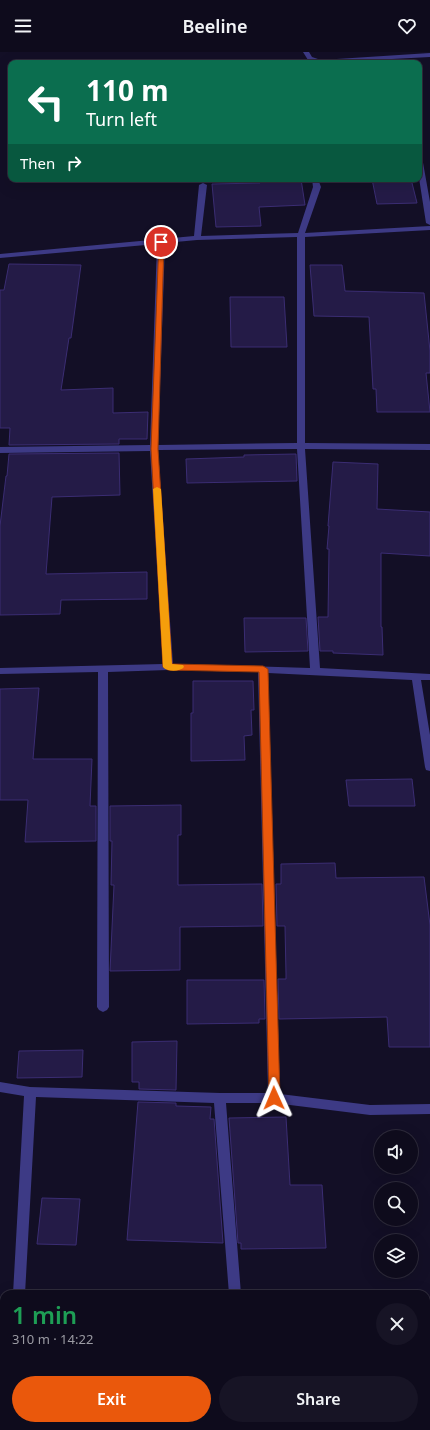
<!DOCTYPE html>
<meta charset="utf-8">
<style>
body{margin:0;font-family:"Noto Sans",sans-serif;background:#171425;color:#f1f3f6;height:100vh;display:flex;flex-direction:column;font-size:15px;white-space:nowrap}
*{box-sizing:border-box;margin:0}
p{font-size:13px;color:#9b9ba3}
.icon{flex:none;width:22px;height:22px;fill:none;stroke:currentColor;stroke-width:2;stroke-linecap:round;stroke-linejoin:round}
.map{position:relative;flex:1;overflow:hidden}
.sheet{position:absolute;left:0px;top:1238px;width:430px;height:140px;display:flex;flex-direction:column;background:#0e0b1c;border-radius:12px 12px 0 0;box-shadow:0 4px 16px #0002,0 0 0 1px #2e2b3b}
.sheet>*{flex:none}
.guide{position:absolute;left:8px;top:8px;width:414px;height:122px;border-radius:8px;box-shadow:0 4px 16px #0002,0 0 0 1px #2e2b3b;background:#0b6e4f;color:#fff;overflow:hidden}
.tools{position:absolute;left:374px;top:1078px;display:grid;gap:8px}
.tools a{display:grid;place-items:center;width:44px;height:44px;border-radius:50%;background:#0e0b1c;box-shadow:0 4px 16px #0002,0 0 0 1px #2e2b3b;font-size:20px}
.pin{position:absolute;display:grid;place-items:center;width:34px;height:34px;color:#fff;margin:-17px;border:2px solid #fff;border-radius:50%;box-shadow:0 1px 4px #0007}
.me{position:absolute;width:44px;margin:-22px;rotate:359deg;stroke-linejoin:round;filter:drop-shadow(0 0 3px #0008)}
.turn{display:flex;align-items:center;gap:14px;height:84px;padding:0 12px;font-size:18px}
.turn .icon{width:52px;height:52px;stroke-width:2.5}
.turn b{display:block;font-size:28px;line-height:34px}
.then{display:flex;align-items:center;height:38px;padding:0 12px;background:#0003;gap:8px;font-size:15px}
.round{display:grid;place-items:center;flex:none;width:42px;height:42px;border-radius:21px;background:#171425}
.head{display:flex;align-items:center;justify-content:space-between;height:68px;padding:0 12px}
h1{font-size:24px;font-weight:600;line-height:30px;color:#1e9e55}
.button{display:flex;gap:8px;margin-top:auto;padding:8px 12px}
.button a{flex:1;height:46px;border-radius:24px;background:#ea580c;color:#fff;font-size:16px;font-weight:600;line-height:46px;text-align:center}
.button a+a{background:#171425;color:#f1f3f6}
header{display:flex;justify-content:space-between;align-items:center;height:52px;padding:0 12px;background:#0e0b1c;font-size:18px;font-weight:600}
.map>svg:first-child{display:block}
</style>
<header><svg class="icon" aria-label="menu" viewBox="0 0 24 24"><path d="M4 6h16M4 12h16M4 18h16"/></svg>Beeline<svg class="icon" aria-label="heart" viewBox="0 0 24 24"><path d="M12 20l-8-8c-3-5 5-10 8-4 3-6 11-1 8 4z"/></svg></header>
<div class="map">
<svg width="430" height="1378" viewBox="0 0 430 1378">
<rect width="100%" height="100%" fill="#130f26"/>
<path fill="#241b47" stroke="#3b2d73" d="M259,127H301L305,153L259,155L261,174L216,175L212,132L260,131Z
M372,127H411L417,151L377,152Z
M9,212L81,213L71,286H69L61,338L113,336V361L148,360L147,387H119V392L9,393L10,376H0V238H4Z
M310,213H342L345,239L424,241L430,299V321H426L430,360H377L376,337H373L369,265L314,264Z
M230,245H284L287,295H231Z
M119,401L120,443L52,445L46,522L147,520V547L61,548L60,562L0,563V474L6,424H7L9,402Z
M296,402L297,429L187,431L186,407L244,405V403Z
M333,410L378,412L377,457L430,460V504L381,501V575H382L383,603L333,601V599H320L318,565H328L329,497H327L329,474H328Z
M244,566H306L308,599L245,600Z
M193,629H253L254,658H251L252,683L244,684L245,708L191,709V661H193Z
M39,636L33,707H92L90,754H96V789L25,790L28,748H0V637Z
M412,727L415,754H349L346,728Z
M181,753V783H178V833L262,832L263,874L180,875V918L110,919L114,833H111L112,789H110V754Z
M335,811L336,826L424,825L430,873V995H389L387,965L279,967L278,927H286V922L285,874H277L276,832H281V812Z
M187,928H264L265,967H259V971L187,972Z
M177,989L176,1038L139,1037V1030H132V990Z
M83,998L82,1025L17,1026L19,999Z
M138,1050L176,1051V1054L211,1055L210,1067H214L223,1191L127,1188Z
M286,1065L290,1133H322L326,1196L241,1197V1191H238L229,1066Z
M42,1146L80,1147L76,1193L37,1192Z"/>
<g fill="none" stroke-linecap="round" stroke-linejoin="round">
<path fill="#3d3a85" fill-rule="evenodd" d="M303,0H309L312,5L321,8L430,1V5L316,11L308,8Z
M419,103L422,105L430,150V173L426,171L419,126Z
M312,127H318L321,135L305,181L430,174V178L305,185V391L430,392V398L305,397L320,616L430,622V628H421L430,683V719L426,718L425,715L412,628L268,621L280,1042L370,1053L430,1052V1062L370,1063L274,1051H226L241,1242H229L214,1051L36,1045L25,1242H13L24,1044L0,1040V1030L30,1035L220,1041H268L258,620L168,618L108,620L109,955L107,958L103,960L99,958L97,955L98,620L0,622V616L163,612L150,399L0,401V395L150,393L157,192L0,206V202L194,184L199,133L203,131L207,133L201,184L298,181L313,135ZM297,185V391L158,393L165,191L197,188ZM297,397L310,616L173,612L158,398Z
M4,1374H18V1378H4Z
M238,1374H252L253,1378H239Z"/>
</g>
<path fill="#ea580c" stroke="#983908" d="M159,188L164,190L158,397L172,612L263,614L268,617L280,1046L278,1050L274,1051L270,1050L269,1046L259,620L168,618L163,615L151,397Z"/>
<path fill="#f59e0b" d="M157,435L161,437L172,612L183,613L184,615C180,620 167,620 163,615L153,437Z"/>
</svg>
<div class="tools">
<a><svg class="icon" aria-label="sound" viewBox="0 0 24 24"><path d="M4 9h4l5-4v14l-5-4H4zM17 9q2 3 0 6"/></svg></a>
<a><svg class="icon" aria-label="search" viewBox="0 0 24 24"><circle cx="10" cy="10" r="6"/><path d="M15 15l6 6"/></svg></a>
<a><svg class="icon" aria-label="layers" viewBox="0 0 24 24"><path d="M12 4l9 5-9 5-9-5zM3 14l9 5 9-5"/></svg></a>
</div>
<div class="pin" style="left:161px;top:190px;background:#d93025"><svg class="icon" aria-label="arrive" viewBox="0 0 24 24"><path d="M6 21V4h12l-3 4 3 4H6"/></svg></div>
<svg class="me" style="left:274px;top:1046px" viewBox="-20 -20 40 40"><path d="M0-17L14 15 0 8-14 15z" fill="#ea580c" stroke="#fff" stroke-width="4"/></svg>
<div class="guide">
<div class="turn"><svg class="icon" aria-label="left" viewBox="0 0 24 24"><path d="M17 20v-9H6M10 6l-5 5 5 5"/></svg><div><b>110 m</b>Turn left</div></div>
<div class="then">Then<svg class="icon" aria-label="right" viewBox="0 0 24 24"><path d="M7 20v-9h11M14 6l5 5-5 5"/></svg></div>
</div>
<section class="sheet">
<div class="head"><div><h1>1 min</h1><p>310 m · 14:22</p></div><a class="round"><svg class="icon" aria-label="close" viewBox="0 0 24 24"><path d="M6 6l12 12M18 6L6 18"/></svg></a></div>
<div class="button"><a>Exit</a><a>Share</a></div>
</section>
</div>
